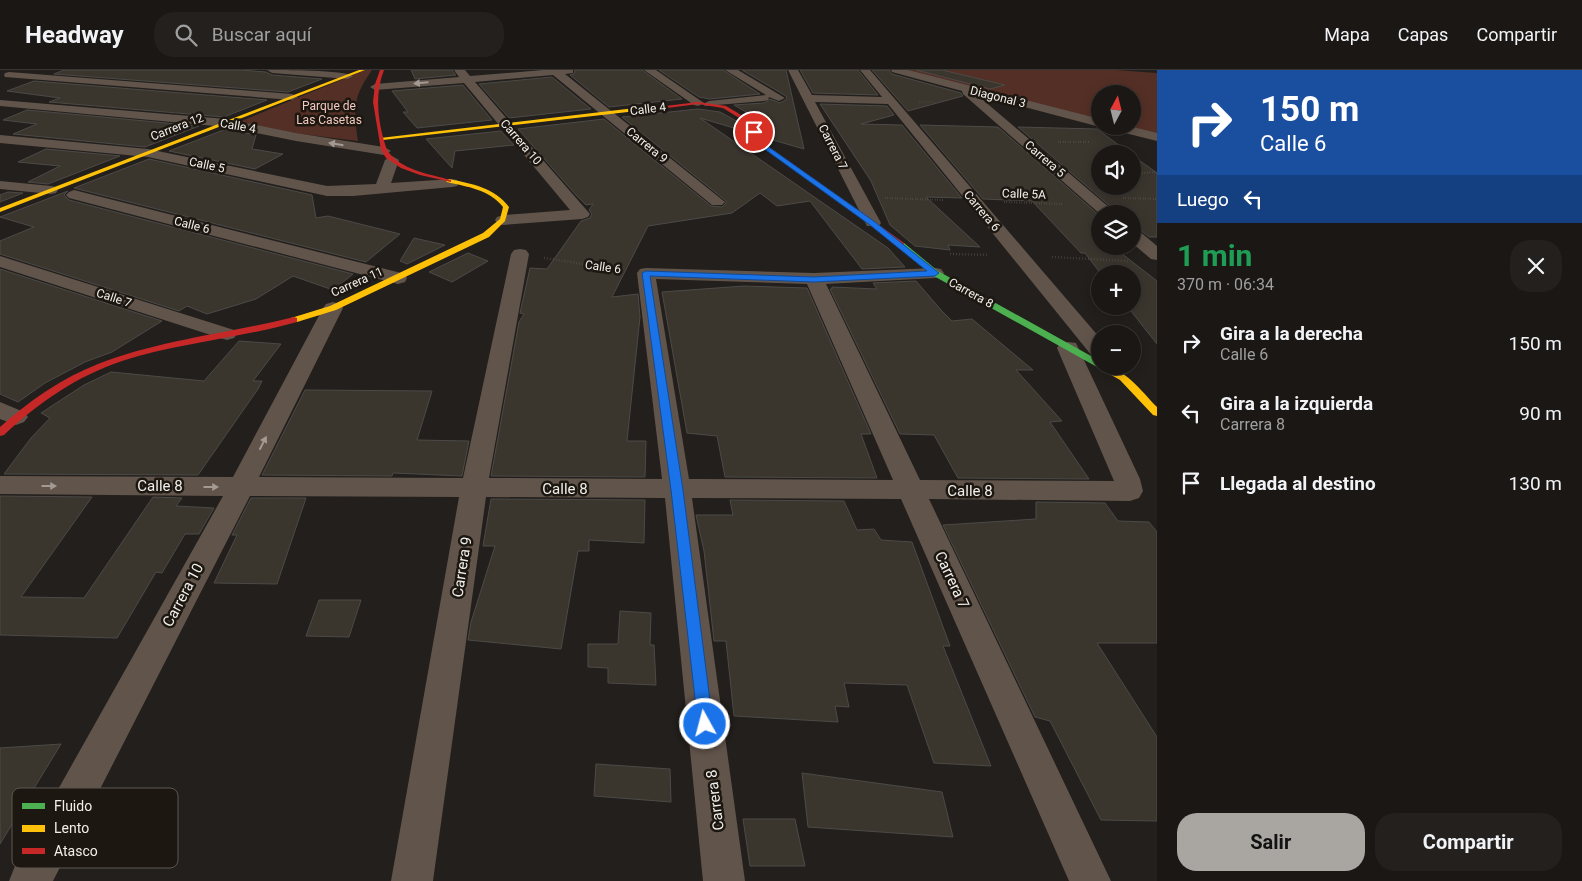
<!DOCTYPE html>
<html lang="es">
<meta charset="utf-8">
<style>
body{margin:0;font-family:Roboto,sans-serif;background:#23201e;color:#f1f3f6;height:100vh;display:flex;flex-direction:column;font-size:19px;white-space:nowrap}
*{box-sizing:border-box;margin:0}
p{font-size:16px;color:#9f9fa0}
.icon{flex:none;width:28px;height:28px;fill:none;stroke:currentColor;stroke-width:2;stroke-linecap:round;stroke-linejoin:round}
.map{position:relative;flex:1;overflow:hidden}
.side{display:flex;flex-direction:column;background:#1a1715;width:425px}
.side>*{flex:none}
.hud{background:#1a4fa0;color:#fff;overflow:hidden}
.needle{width:32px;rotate:7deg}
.controls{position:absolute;left:1091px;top:15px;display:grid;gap:10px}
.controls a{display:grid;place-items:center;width:50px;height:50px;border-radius:50%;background:#1a1715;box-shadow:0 2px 12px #0003,0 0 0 1px #383634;font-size:25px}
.pin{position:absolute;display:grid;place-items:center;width:42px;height:42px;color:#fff;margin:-21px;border:2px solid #fff;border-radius:50%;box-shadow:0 1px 5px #0007}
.me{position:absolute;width:55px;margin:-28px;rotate:353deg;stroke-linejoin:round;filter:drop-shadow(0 0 4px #0008)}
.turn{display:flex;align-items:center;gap:18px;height:105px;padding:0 20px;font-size:22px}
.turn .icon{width:65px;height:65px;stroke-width:2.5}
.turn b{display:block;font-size:35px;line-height:42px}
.then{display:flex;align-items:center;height:48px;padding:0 20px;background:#0003;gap:10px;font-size:19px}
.round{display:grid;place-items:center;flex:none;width:52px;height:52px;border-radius:20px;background:#23201e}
.head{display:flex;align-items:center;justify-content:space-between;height:85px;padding:0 20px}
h1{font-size:30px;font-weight:700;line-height:38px;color:#1e9e55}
.action{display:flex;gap:10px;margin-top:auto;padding:10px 20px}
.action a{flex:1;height:58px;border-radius:20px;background:#a9a6a2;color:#111;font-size:20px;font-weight:700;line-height:58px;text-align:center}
.action a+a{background:#23201e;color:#f1f3f6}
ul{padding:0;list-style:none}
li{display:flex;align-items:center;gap:15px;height:70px;padding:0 20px}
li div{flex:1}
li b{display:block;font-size:19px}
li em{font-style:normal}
header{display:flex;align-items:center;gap:30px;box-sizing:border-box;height:70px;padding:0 25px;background:#1a1715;border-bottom:1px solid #383634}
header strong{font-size:24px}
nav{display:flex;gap:28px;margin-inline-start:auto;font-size:18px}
.search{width:350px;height:45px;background:#23201e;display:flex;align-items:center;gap:12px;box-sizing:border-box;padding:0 18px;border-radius:20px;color:#9f9fa0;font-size:19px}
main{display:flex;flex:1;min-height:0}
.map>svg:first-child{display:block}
</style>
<header>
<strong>Headway</strong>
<div class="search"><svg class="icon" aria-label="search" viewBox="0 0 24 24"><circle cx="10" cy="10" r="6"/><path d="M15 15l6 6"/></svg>Buscar aquí</div>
<nav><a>Mapa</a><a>Capas</a><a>Compartir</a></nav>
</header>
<main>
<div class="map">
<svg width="1157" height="811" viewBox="0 0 1157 811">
<rect width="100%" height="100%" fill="#221f1c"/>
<path fill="#542f26" d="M365,0H372C353,27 353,39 358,71L301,64L239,52Z
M896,0H1116L1157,3V68L1107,56H1132V24H1100V54Z"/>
<path fill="#3a362e" stroke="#4c4a47" d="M64,0H241L266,2L272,5L322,9L288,22L54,4Z
M411,0H452L456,5L415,9Z
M575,0H642L682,29L609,37L570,5L574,4Z
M659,0H723L760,24L710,29L699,27Z
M742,0H786L804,79L766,68L753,46L734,35L764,33L770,29L780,33L787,29L786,26Z
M800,0H858L878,25L813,23Z
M872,0H889L892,4L961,23L963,26L908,41Z
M916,0H942L1005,15L990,19Z
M552,7L591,39L509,48L479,14Z
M34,11L267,30L224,47L49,32L60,28L7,21Z
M463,15L492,50L417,58L403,42H408L392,21Z
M820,34L887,36L894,45L861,54L902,55L962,128L926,127L980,177L948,175L950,180L915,176L890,155L871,111Z
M698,39L720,42L740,53L744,61L700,48L888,178L905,197L862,199L810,131L777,136L760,123L732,143L648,156L612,227L638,224L640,247L627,371H646L645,407L491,406L519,252L524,244L520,243L530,198L547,199L581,151L590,148L592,144L589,140L593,134L586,135L576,125L518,59L604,49L711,136L722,137L726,133V131L622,47Z
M27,40L199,56L145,77L13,64L37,54L3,50Z
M920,55L998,57L1100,146V176H1112L1157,211V274L1127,236H1132V204H1101L1085,183H1081L1032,131L983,129Z
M1018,57L1097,59L1131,84H1100V116H1132V85L1157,103V167H1149L1139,159L1132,157V144H1119Z
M226,59L256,65L252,79L283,84L255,99L169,81Z
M501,61L514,75L455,81L452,98L426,69Z
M46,79L120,86L48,114L28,112L60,96L18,92Z
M149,89L312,125L316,148L328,146L400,164L366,192L74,118Z
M68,121L64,125L69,130L353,204L333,220L293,206L256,229L207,244L187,236L179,241L0,184V171L34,157L0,147Z
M8,122L23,123L0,132V125Z
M414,168L445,175L407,194L400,191Z
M468,183L488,191L452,212L429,202Z
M0,199L162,251L112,282L85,292L45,313L18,332L0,324Z
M916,211L941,240L952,251L972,249L1033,300H1016L1062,351L1050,352L1089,409L958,408L934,365L900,364L830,219H832V217L877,219L873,213Z
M744,216L807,218L871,364H861L877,408L725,407L717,366L687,363L662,222Z
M239,271L281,274L253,311H262L258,319L198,405L4,404L31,368L50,348L41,343L84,315L111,302L204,311Z
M305,320L432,321L417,370L469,371L462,406L393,403L392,406L262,405Z
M0,426L92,427L21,527L84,528L153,427L182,428L176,436L214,438L199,464H185L162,503L156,502L117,568L0,565Z
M251,428H306L277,514L214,513L237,465H232Z
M491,429L645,430L644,473L589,470V481H578L561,579L468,570L471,552L495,476H483Z
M730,430L844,431L857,460L874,459L881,470L912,472L950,576H943L991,696L934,693L907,615L844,613L849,637L835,636L838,652L734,646L726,571H714L704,481L696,445H733Z
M1036,432L1105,433L1118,451L1149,452L1157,462V573H1097L1157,667V751L1101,750L1050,651L1035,647L943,455L1036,449Z
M319,530H361L349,567L306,566Z
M620,541L651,543L650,575H654L656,615L608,613V598L588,597V574H618Z
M61,674L0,774V678Z
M596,694L670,699L671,732L594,726Z
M802,703L942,722L953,767L808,757Z
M743,749H795L805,796H750Z"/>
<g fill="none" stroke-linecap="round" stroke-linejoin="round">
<path stroke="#625952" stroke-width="1" stroke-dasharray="0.5 2" stroke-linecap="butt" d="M919,32H935"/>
<path stroke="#625952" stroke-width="2" stroke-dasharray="0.5 2" stroke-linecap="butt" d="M1058,72H1089
M1132,104L1157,102
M885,128L943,130
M1123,128L1157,129
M1004,132L1063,134"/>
<path stroke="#625952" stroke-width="2.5" stroke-dasharray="0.5 2.5" stroke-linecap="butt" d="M950,184L989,185
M1052,187L1128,191
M544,188L624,200"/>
<path fill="#61544b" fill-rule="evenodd" d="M267,0C282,0 344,0 353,6L348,9L272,3Z
M454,0H465L470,6L543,0H573V3L565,4L725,132L722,135H712L553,5L475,12L590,144L588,147L582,149L503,155L497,153L495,150L497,147L503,145L570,140L464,13L375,20L370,17L375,14L459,7Z
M644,0H656L704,33L698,36L694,35Z
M725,0H738L785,28L779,31L769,27L768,30L764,31L705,36L703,34L709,31L766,25Z
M788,0H798L812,25L882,27L860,0H870L1100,268V287L1092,286L888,34L815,32L881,153L879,156H867Z
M891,0H908L1100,49V56H1102L1100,57L976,24L1117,144H1100L963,24L962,21L892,2Z
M9,2L292,24L298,27L292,30L5,7L4,5L5,3Z
M0,30L226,49L296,63L384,77L391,81L384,85L296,71L226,57L0,36Z
M1107,56H1129L1157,63V71L1109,59Z
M0,65L148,79L327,116L376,114L385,90L392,86L399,90L391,113L452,109L457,110L459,113L457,116L452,117L353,126H327L148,87L0,73Z
M0,111L51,116L56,117L58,120L56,123L51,124L0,119Z
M74,120L405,204L407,208L405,212L398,214L69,128L66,125L69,122Z
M1132,159L1138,160L1157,176V190L1151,189L1132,173Z
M520,179L526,180L529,184L489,408L662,409L637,203L640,199L646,198L814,203L935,198L941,199L944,203L941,207L935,208L826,214L920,410L1114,411L1057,278L1060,273L1068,272L1076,273L1140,409L1143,421L1139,428L1130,431L929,429L1111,811H1069L901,429L692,428L745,811H703L665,428L486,427L433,811H391L459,427L250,426L53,811H9L15,796L223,426L0,424V406L233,407L323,238L326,234L333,232L340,234L343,238L259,407L463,408L511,184L514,180ZM656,209L807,214L893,410L689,409Z
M0,186L234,260L237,264L234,268L227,270L220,268L0,197Z
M0,332L24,342L28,347L24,352L16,355L0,349Z"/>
<path fill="#4caf50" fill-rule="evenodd" d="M898,173H904L938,201L1100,291V296H1104L1097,297L932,205L898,177Z"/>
<path fill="#ffc107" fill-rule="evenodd" d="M359,0H365L0,142V138Z
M652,36L654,39L383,70L380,68Z
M449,109C472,114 494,117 509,137L505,151L489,167L336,240L297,252H291V248L330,236L483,163L500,149L503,137C489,119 467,117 447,112L446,111Z
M1099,294L1100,296C1124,296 1141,321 1157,337V346L1153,345L1120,310L1099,298Z"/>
<path fill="#c62828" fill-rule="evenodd" d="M380,0H384C374,25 378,54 387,80C400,100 429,104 451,110V112L420,105L401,98L386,88L381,80L373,32L375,14Z
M698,32L726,36L748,49L763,73L875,152L904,173V177H898L871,154L759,75L744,51L723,38L698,34L652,40L649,38Z
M294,247L297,248V252C240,268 179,273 122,291C77,306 38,333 4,365L0,366V357C29,331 62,308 98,294C159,270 230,263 294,247Z"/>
</g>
<defs><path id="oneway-solid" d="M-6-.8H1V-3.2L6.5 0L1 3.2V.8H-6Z" transform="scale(1.25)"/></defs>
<g fill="#a29a93">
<use href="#oneway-solid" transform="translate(421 13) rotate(175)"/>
<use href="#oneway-solid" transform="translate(336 74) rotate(-171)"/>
<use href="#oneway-solid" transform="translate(263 373) rotate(-63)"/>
<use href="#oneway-solid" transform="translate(49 416)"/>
<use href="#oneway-solid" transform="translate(211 417)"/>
</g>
<path fill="#1a73e8" stroke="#114b97" d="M752,61H756L763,73L875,152L939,203L935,206L814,212L650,206L683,420L713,654L711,660L705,662L700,660L698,654L671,420L642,203L646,201L814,207L927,201L870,155L759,75Z"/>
<g text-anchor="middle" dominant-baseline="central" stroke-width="5" stroke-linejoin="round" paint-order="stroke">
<g font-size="12" fill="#f2efea" stroke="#1c1710">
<text transform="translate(998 27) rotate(14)">Diagonal 3</text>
<text transform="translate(648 39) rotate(-7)">Calle 4</text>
<text transform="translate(238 56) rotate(10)">Calle 4</text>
<text transform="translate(177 57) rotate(-21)">Carrera 12</text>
<text transform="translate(521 72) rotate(49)">Carrera 10</text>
<text transform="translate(647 75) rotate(39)">Carrera 9</text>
<text transform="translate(833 77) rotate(63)">Carrera 7</text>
<text transform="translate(1045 89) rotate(41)">Carrera 5</text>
<text transform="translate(207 95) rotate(12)">Calle 5</text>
<text transform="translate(1024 124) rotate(2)">Calle 5A</text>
<text transform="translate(982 141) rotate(50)">Carrera 6</text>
<text transform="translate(192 155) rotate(14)">Calle 6</text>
<text transform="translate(603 197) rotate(8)">Calle 6</text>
<text transform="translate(357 212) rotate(-24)">Carrera 11</text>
<text transform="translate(971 223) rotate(29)">Carrera 8</text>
<text transform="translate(114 228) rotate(18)">Calle 7</text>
</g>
<g font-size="12" fill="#f4c9bf" stroke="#1c1710">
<text x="329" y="36">Parque de<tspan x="329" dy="14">Las Casetas</tspan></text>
</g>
<g font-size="15" fill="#f2efea" stroke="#1c1710">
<text x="160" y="416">Calle 8</text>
<text x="565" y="419">Calle 8</text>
<text x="970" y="421">Calle 8</text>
<text transform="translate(462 497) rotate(-81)">Carrera 9</text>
<text transform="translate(952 510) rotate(65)">Carrera 7</text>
<text transform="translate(183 525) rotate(-62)">Carrera 10</text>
<text transform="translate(715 730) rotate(-97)">Carrera 8</text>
</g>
</g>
<rect x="12" y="718" width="166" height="80" rx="8" fill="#1c1710" stroke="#5c5851" stroke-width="1"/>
<rect x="22" y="733" width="23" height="6" fill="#4caf50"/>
<rect x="22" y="755" width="23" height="7" fill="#ffc107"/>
<rect x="22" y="778" width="23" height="6" fill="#c62828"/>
<g font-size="14" fill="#f2efea">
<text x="54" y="741">Fluido</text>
<text x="54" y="763">Lento</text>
<text x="54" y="786">Atasco</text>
</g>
</svg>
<div class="controls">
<a><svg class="needle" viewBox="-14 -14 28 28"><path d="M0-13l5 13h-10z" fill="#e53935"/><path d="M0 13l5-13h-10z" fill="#9f9fa0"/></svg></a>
<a><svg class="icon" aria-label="sound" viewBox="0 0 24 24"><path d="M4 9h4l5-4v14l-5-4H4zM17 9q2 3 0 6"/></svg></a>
<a><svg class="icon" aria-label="layers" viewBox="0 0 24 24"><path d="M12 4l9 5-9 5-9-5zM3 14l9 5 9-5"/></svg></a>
<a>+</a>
<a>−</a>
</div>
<div class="pin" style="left:754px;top:62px;background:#d93025"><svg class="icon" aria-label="arrive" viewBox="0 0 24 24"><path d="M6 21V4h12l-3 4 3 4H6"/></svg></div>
<svg class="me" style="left:705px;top:654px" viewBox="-20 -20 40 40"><circle r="17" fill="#1a73e8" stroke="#fff" stroke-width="3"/><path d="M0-11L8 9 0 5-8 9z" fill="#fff"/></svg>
</div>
<section class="side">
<div class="hud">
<div class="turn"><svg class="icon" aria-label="right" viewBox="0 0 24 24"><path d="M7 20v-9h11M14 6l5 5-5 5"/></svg><div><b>150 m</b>Calle 6</div></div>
<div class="then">Luego<svg class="icon" aria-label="left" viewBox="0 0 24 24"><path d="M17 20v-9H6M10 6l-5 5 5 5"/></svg></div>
</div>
<div class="head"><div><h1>1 min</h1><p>370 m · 06:34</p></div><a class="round"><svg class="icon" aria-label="close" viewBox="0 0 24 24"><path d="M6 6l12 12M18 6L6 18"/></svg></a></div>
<ul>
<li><svg class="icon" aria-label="right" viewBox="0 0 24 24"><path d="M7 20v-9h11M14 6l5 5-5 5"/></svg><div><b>Gira a la derecha</b><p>Calle 6</p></div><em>150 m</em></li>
<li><svg class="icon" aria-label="left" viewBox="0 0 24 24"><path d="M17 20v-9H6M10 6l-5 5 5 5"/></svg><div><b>Gira a la izquierda</b><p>Carrera 8</p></div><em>90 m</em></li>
<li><svg class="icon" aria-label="arrive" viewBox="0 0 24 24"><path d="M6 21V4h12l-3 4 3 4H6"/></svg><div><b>Llegada al destino</b></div><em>130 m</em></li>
</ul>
<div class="action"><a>Salir</a><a>Compartir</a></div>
</section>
</main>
